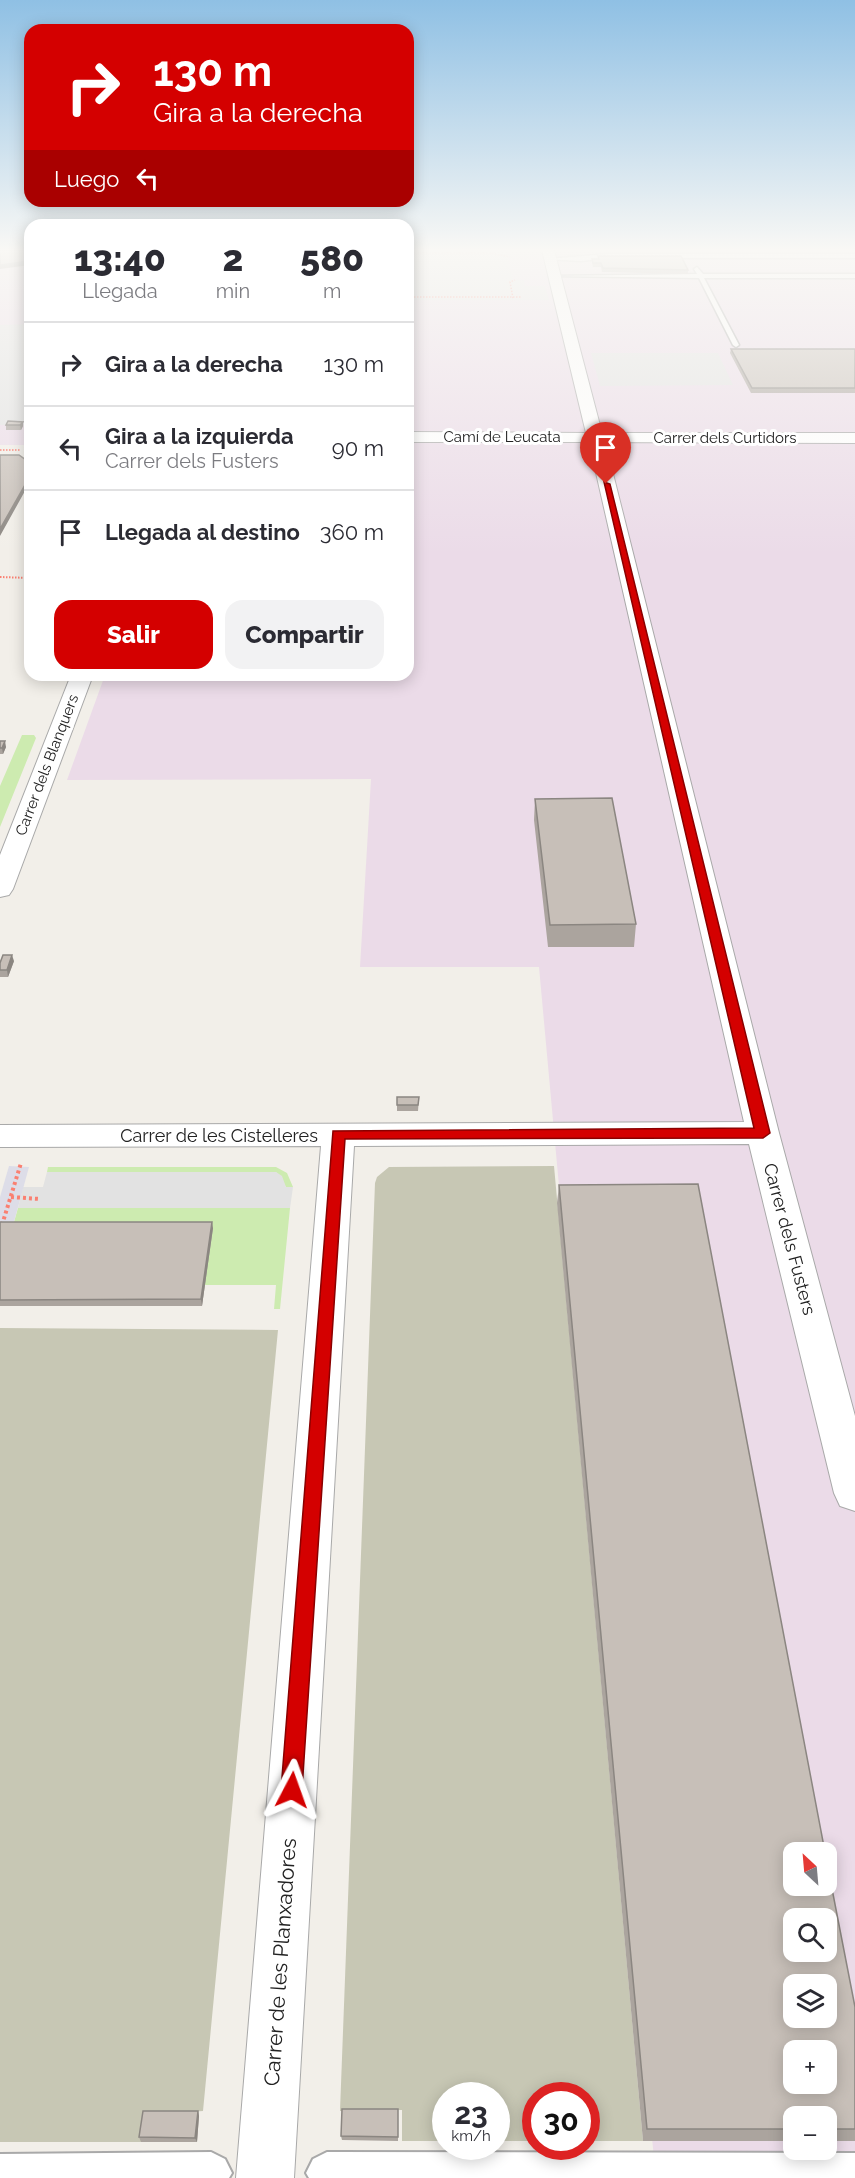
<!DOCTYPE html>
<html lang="es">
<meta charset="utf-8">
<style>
body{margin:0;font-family:Raleway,sans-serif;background:#f2f2f3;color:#2b2b33;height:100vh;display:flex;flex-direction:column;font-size:22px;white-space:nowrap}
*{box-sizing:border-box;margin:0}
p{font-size:20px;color:#7c7c81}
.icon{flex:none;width:33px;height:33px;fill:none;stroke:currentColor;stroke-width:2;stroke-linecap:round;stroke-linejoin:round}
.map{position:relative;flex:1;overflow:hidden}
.panel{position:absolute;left:24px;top:219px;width:390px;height:462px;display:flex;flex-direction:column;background:#fff;border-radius:18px;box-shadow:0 3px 15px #0003}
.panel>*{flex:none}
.guide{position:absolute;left:24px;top:24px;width:390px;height:183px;border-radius:18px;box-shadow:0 3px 15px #0003;background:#d40000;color:#fff;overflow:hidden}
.needle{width:39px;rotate:334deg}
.tools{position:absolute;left:783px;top:1842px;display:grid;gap:12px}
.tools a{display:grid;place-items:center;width:54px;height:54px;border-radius:12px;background:#fff;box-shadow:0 3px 15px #0003;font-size:30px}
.speed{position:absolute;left:432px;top:2082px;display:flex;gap:12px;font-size:30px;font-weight:700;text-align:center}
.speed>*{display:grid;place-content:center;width:78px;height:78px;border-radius:50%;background:#fff;box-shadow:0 3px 15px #0003;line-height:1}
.speed small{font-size:15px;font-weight:400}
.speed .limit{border:9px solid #d22;background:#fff;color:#111}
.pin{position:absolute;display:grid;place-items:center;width:51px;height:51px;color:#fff;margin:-62px -26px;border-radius:50% 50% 50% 0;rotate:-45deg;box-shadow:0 0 6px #0007}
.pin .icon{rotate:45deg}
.me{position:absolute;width:66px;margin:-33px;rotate:4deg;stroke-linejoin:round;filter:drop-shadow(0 0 4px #0008)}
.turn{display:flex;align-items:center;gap:21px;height:126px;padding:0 30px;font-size:27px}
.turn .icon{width:78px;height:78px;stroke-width:2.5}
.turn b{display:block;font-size:42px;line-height:51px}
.then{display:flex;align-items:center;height:57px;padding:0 30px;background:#0003;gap:12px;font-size:22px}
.eta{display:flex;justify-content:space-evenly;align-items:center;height:102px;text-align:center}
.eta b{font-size:36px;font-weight:800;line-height:42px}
.primary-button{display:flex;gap:12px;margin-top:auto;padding:12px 30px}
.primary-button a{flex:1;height:69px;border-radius:18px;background:#d40000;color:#fff;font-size:24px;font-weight:800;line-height:69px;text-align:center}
.primary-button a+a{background:#f2f2f3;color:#2b2b33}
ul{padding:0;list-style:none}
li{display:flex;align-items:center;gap:18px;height:84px;padding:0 30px;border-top:2px solid #e1e1e2}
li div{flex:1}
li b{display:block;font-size:22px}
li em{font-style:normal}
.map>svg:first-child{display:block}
</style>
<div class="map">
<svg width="855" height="2178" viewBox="0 0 855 2178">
<rect width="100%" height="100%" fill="#f2efe9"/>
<path fill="#ebdbe8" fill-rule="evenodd" d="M0,250H30V445H0Z
M408,250H855V2178H656L578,1394L539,967H360L371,779L67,780L105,675H408ZM794,1852H826V1886H794ZM794,1918H826V1952H794ZM794,1984H826V2018H794ZM794,2050H826V2084H794ZM794,2116H826V2150H794Z"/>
<path fill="#c7c7b4" d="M554,1166L643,2141H587L586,2096H536L535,2141H497L496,2096H446L445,2141H402V2110L340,2111L375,1183L377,1177L389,1167Z
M0,1328L278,1330L203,2111L145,2115L141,2142H0Z"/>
<path fill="#cdebb0" d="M22,735H34L36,738L0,827V786Z
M48,1167H276L287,1173L293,1187H286L276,1172H47Z
M18,1208H290L280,1309H274L276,1285H204L12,1229Z"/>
<path fill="#e2e2e2" d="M408,250L507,252L512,280H524L525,286H545L549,300H408Z
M30,324V425H0V325Z
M591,353H718L733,385L600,386Z
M47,1172H276L282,1176L286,1187H293L290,1208H18L23,1187H43Z"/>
<path fill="#dddde8" d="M9,1166L29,1167L12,1229H0V1197Z"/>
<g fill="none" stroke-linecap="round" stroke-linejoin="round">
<g stroke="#a9a9a9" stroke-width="3">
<path id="service" d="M608,254H855V258H608L581,261L547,259Z
M697,267L703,274H855V278H704L739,345L736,347L733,345L699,278L553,276L697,274L694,269Z"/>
</g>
<g stroke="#a9a9a9" stroke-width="4">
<path id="pedestrian" d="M211,2152L225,2159L232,2173L229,2178H0V2154Z
M327,2152L855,2153V2178H309L306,2173L313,2159Z"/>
</g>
<g stroke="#a9a9a9" stroke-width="2">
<path id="minor" d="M542,250H554L602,433H855V443L605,442L779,1133L855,1416V1511L840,1506L834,1493L749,1144L354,1146L294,2178H236L321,1146L0,1147V1125L744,1122L589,442H408V432L586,433Z
M71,675H93L13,889L9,895L0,897V855Z"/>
</g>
<path stroke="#fa8072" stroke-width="1.5" stroke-dasharray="1.5 1.5" stroke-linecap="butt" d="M408,253H491L510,257
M408,297H522
M513,298L510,282L515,280"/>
<path stroke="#fa8072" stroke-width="2" stroke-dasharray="1.5 1.5" stroke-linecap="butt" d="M0,450H20
M22,461H30
M0,577L30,578"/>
<path stroke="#fa8072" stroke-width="4" stroke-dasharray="3 3" stroke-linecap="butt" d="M11,1197L40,1199
M2,1225L21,1163"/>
<use href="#service" fill="#fff" fill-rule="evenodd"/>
<use href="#pedestrian" fill="#fff" fill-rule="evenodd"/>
<use href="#minor" fill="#fff" fill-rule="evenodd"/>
</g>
<path fill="#aba49e" d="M598,256L688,270V274L602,272L601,267H593L592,263V259H598Z
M731,349H855V393H751L730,353Z
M23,422V426L21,430H6V425Z
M0,741L6,747L3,754H0Z
M535,799L636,924L634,947H548L534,820Z
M14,961L8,977H0V963Z
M397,1097H419L418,1111H397Z
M559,1185L855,2007V2141H826V2116H794V2141H643L557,1203Z
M0,1222L213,1228L202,1306H0Z
M398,2109V2141L342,2140L341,2136Z
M198,2111L199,2116L197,2142H141L139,2137Z"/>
<path fill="#8b8681" d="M30,261V265L0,269V265Z
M23,422V426L21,430L20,425Z
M30,476V482L0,536V529Z
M5,741L6,747L3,754L2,748Z
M12,955L14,961L8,977L7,970Z
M212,1222L213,1228L202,1306L201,1299Z
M198,2111L199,2116L197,2142L195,2138Z"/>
<path fill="#c7bfb8" stroke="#8b8681" stroke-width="1.5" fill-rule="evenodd" d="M0,250H30V261L0,265Z
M598,256H681L688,270L603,268L601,263H593L592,259H599Z
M731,349H855V388H752Z
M8,421L23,422L20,425H6Z
M0,455H19L30,463V476L0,529Z
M0,741H5L2,748H0Z
M612,798L636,924L550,925L535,799Z
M3,955H12L7,970H0V963Z
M397,1097H419L418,1105H397Z
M698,1184L825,1852H794V1886H826V1858L855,2007V2129H826V2116H794V2129H647L559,1185ZM794,1918H826V1952H794ZM794,1984H826V2018H794ZM794,2050H826V2084H794Z
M0,1222H212L201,1299L0,1300Z
M342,2109H398V2137L341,2136Z
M143,2111H198L195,2138L139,2137Z"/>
<linearGradient id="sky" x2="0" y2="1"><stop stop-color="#8fc0e4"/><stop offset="0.45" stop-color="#f9f8f5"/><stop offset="1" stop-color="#f9f8f5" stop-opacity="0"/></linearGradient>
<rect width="855" height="555" fill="url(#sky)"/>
<path fill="#d40000" stroke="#8a0000" stroke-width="1.5" d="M604,482L610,484L770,1133L763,1138L345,1139L302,1790L299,1798L292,1801L285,1798L281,1790L333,1131L754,1128Z"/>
<g text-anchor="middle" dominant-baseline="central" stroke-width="6" stroke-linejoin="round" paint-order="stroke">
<g font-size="15" fill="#222" stroke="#fff">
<text x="502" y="437">Camí de Leucata</text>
<text x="725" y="438">Carrer dels Curtidors</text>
<text transform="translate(47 765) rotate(-69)">Carrer dels Blanquers</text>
</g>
<g font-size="18" fill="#222" stroke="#fff">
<text x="219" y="1135">Carrer de les Cistelleres</text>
<text transform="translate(790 1239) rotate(75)">Carrer dels Fusters</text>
</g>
<g font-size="21" fill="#222" stroke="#fff">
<text transform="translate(280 1962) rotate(-86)">Carrer de les Planxadores</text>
</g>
</g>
</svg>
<div class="tools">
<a><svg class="needle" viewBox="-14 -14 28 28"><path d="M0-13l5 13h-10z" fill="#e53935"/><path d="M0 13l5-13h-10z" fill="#7c7c81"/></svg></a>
<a><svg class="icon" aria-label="search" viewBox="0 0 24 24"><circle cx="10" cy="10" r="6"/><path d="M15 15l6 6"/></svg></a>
<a><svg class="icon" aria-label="layers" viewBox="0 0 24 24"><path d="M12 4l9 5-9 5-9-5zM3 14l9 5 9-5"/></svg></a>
<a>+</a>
<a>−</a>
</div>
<div class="speed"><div>23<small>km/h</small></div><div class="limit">30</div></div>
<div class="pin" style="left:606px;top:484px;background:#d93025"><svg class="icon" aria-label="arrive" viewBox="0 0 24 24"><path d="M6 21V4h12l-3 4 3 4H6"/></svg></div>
<svg class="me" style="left:292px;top:1790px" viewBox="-20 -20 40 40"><path d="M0-17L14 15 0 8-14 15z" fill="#d40000" stroke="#fff" stroke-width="4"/></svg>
<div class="guide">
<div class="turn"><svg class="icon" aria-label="right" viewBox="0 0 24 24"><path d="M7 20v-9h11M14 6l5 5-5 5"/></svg><div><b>130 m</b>Gira a la derecha</div></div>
<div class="then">Luego<svg class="icon" aria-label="left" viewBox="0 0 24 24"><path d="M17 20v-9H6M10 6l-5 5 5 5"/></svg></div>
</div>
<section class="panel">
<div class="eta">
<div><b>13:40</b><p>Llegada</p></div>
<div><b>2</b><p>min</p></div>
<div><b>580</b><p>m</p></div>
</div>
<ul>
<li><svg class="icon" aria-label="right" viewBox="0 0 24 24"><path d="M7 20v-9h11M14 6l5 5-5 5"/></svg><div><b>Gira a la derecha</b></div><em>130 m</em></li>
<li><svg class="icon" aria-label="left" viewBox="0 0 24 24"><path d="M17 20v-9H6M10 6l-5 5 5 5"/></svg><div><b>Gira a la izquierda</b><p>Carrer dels Fusters</p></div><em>90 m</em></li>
<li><svg class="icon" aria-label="arrive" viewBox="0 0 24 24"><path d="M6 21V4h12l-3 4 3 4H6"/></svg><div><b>Llegada al destino</b></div><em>360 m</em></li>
</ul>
<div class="primary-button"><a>Salir</a><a>Compartir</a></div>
</section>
</div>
